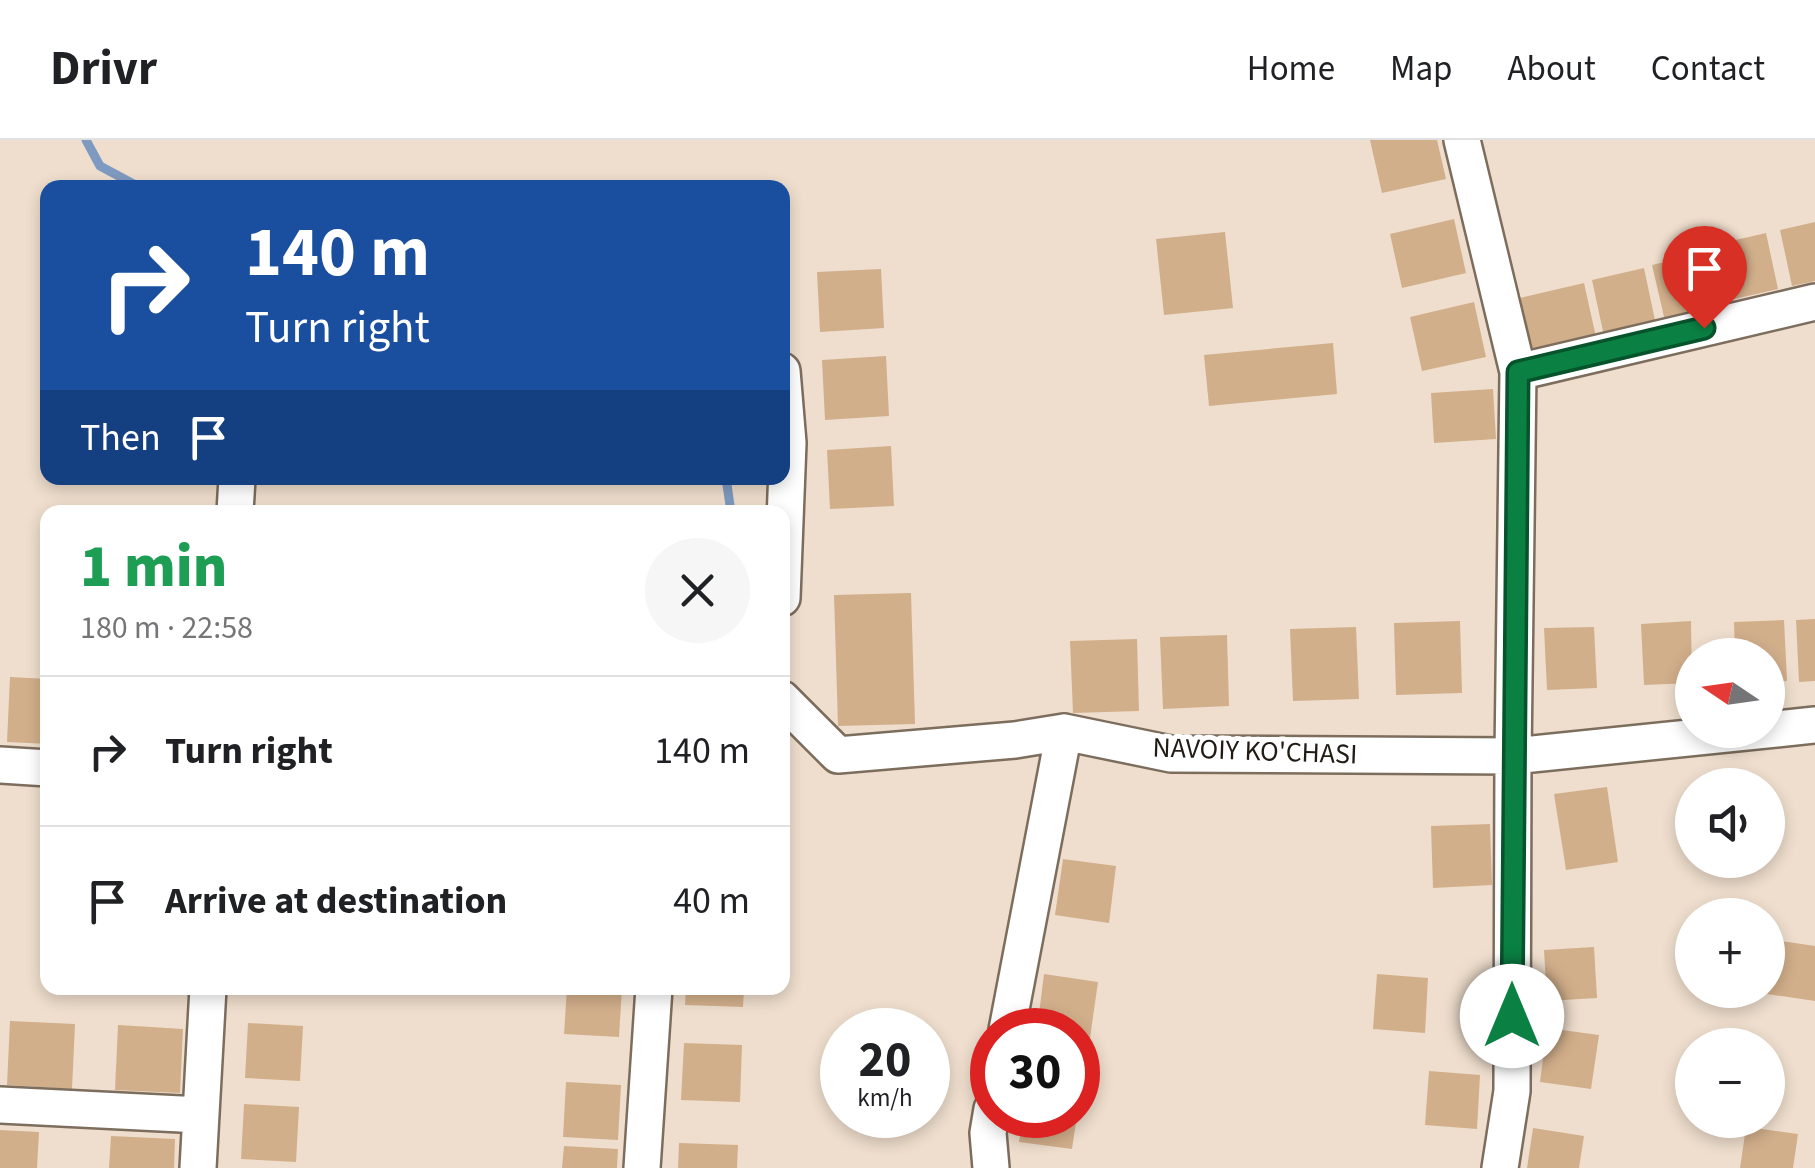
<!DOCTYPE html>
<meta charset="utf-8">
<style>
body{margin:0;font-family:"Source Sans 3",sans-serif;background:#f6f6f6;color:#202124;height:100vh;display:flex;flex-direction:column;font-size:38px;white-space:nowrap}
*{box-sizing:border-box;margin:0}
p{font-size:32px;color:#757577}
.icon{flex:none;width:55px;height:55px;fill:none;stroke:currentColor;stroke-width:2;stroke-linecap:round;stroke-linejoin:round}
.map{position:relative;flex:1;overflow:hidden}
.details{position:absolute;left:40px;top:365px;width:750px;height:490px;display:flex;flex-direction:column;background:#fff;border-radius:20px;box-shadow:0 5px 15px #0003}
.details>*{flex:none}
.guide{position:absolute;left:40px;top:40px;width:750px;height:305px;border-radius:20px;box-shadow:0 5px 15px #0003;background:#1a4fa0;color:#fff;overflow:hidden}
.needle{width:65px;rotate:283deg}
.controls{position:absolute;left:1675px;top:498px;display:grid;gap:20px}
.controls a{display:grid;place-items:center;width:110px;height:110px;border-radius:50%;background:#fff;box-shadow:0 5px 15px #0003;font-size:50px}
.speed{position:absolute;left:820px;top:868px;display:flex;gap:20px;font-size:50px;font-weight:700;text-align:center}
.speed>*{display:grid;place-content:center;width:130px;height:130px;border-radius:50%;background:#fff;box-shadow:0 5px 15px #0003;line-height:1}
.speed small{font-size:25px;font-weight:400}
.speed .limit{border:15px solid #d22;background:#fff;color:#111}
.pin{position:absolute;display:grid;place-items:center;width:85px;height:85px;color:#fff;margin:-102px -42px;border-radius:50% 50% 50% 0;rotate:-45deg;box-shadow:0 0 10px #0007}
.pin .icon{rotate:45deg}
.me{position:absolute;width:110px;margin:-55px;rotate:0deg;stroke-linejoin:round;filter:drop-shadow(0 0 8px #0008)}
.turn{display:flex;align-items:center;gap:35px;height:210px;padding:0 40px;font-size:45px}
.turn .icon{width:130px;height:130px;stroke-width:2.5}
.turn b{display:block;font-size:70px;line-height:85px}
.then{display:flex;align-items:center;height:95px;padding:0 40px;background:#0003;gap:20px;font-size:38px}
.round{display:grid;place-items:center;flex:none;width:105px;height:105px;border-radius:52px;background:#f6f6f6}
.headline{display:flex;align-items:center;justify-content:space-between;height:170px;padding:0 40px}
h1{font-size:60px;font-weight:800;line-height:75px;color:#1e9e55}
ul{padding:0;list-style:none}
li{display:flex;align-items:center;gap:30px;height:150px;padding:0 40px;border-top:2px solid #e0e0e0}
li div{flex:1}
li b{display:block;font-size:38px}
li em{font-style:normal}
header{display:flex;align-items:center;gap:60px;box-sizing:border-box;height:140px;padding:0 50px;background:#fff;border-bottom:2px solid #e0e0e0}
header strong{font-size:48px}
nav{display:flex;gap:55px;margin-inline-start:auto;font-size:35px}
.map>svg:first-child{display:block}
</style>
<header>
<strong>Drivr</strong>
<nav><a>Home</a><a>Map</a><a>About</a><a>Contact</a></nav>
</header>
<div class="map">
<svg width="1815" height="1028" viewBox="0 0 1815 1028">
<rect width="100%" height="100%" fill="#efdecd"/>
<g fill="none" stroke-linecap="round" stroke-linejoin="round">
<path stroke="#7f9ac0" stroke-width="9" d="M86,0L100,26L141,48
M726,338L731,372"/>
</g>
<path fill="#d2af8b" d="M1370,0H1437L1446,39L1382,53Z
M1454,79L1466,133L1402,148L1390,94Z
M1815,82V141L1792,146L1780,90Z
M1225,92L1233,168L1164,175L1156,99Z
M1766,93L1778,149L1726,161L1714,105Z
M1704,113L1717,169L1665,181L1652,125Z
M1644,128L1656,185L1604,196L1592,140Z
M881,129L884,188L820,192L817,132Z
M1584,143L1596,197L1532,212L1520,158Z
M1474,162L1486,217L1422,231L1410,177Z
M1333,203L1337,254L1209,266L1204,215Z
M886,216L889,276L825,280L822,220Z
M1493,249L1496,299L1434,303L1431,253Z
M891,306L894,366L830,369L827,310Z
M911,453L915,584L838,586L834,455Z
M1815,479V541L1799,542L1796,480Z
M1784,480L1787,541L1768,542V515H1735L1734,482Z
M1460,481L1462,553L1396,555L1394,483Z
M1691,481L1692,543L1644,545L1641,484Z
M1356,487L1359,559L1293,561L1290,489Z
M1594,487L1597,548L1547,550L1544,488Z
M1227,495L1229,566L1163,569L1160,497Z
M1137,499L1139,571L1073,573L1070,501Z
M10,537L48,539V604L7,602Z
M1607,647L1618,722L1566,730L1554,654Z
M1490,684L1492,745L1433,748L1431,686Z
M1063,719L1116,726L1109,783L1055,775Z
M1775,800L1815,806V861L1767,854Z
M1594,807L1597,858L1547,861L1544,810Z
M1044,834L1098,842L1090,898L1078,897V890H1037Z
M1377,834L1428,838L1425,893L1373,889Z
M567,848H622L619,897L564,894Z
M686,848H744L743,867L685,865Z
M10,881L75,884L72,949L7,945Z
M248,883L303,886L300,941L245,938Z
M118,885L183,889L180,953L115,950Z
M1547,888L1599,895L1591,949L1540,942Z
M684,903L742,905L740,962L681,960Z
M1429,931L1480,935L1477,989L1425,985Z
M566,942L621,945L618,1000L563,997Z
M244,964L299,967L296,1022L241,1019Z
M1023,975H1077L1072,1009L1019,1002Z
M1746,987L1798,994L1793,1028H1740Z
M1533,988L1584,996L1579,1028H1527Z
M0,990L39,992L37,1028H0Z
M111,996L175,999L174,1028H109Z
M679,1003L738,1005L737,1028H678Z
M564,1006L618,1009L617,1028H562Z"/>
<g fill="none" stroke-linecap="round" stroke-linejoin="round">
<g stroke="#7c6d5d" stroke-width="40">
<path id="street" d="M1462,0L1518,232L1513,616L1512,951L1500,1028
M782,231L788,303L782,458
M1518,232L1815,162
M235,372L237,338
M782,559L838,615L1015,600L1064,592L1171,614L1513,616L1815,585
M0,625L48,628
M1007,890L1064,592
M0,965L201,975
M198,1028L208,848
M642,1028L654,848
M991,1028L988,993L992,969"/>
</g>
<use href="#street" stroke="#fff" stroke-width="35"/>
</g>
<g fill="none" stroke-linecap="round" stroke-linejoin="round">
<g stroke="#07532c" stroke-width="25">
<path id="route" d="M1512,876L1518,232L1704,188"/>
</g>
<use href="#route" stroke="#0b8043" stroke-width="18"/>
</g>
<g text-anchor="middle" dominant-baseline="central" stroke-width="10" stroke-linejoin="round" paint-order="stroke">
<g font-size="28" fill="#211b14" stroke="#fff">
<text transform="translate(1255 611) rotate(2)">NAVOIY KO'CHASI</text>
</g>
</g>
</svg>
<div class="controls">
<a><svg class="needle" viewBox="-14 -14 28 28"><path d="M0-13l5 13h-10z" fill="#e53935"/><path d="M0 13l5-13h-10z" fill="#757577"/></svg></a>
<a><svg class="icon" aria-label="sound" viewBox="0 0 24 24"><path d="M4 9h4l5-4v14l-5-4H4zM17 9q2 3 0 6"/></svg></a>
<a>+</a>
<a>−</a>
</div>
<div class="speed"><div>20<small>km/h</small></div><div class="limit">30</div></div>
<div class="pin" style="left:1704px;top:188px;background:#d93025"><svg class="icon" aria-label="arrive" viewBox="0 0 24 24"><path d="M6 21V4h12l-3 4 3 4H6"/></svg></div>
<svg class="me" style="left:1512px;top:876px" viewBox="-20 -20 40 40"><circle r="19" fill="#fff"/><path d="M0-13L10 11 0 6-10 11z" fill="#0b8043"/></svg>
<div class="guide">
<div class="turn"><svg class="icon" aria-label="right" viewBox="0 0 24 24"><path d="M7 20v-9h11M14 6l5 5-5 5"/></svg><div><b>140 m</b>Turn right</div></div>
<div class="then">Then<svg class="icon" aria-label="arrive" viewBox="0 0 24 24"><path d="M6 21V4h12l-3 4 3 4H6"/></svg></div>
</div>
<section class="details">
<div class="headline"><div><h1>1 min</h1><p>180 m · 22:58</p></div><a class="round"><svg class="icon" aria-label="close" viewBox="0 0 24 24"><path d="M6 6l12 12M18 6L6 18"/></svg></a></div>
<ul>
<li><svg class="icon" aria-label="right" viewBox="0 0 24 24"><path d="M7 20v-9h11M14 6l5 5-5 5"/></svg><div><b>Turn right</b></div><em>140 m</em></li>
<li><svg class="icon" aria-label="arrive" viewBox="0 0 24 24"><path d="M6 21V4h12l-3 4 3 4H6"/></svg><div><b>Arrive at destination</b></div><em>40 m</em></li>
</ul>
</section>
</div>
